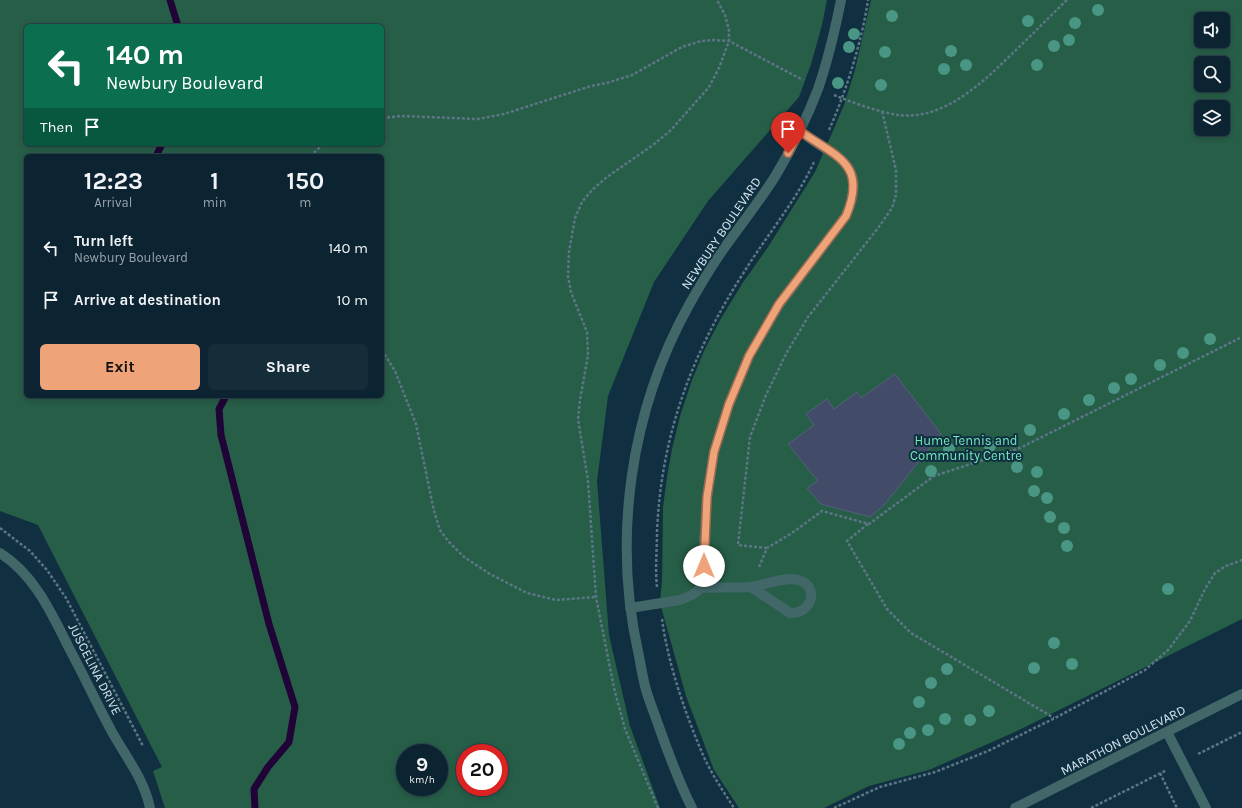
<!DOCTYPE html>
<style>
body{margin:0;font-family:Karla,sans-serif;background:#152c39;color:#f1f3f6;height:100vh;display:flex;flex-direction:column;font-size:15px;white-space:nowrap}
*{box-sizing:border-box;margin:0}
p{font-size:13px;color:#9aa4ab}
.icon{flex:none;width:22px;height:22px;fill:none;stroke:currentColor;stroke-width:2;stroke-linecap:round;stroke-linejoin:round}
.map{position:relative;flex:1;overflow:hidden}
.drawer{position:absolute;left:24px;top:154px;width:360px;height:244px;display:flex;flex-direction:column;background:#0c2431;border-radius:6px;box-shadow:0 2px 6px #0003,0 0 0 1px #2c414d}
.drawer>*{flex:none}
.top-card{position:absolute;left:24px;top:24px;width:360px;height:122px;border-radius:6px;box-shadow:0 2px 6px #0003,0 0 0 1px #2c414d;background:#0b6e4f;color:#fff;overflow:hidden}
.buttons{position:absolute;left:1194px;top:12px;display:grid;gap:8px}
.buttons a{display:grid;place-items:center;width:36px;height:36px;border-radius:6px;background:#0c2431;box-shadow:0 2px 6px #0003,0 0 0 1px #2c414d;font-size:20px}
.speed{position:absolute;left:396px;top:744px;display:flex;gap:8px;font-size:20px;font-weight:700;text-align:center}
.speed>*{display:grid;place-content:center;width:52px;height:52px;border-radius:50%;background:#0c2431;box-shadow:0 2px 6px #0003,0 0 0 1px #2c414d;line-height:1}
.speed small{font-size:10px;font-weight:400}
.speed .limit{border:6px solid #d22;background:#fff;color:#111}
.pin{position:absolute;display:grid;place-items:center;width:34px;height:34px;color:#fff;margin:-41px -17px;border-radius:50% 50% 50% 0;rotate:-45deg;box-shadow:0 0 4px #0007}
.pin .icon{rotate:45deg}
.me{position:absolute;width:44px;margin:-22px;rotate:0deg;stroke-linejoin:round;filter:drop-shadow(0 0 3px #0008)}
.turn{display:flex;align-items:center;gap:14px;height:84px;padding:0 16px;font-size:18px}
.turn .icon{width:52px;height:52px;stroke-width:2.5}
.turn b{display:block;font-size:28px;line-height:34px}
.then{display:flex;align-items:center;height:38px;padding:0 16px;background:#0003;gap:8px;font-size:15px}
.eta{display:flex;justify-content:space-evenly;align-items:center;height:68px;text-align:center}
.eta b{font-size:24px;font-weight:700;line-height:28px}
.primary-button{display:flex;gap:8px;margin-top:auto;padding:8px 16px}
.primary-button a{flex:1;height:46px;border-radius:6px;background:#efa378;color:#111;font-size:16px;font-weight:700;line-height:46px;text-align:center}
.primary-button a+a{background:#152c39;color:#f1f3f6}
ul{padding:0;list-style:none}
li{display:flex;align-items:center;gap:12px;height:52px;padding:0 16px}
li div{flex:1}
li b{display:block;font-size:15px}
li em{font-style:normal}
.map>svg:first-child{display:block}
</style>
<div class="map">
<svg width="1242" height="808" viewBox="0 0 1242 808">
<rect width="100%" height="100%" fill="#103041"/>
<path fill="#275e48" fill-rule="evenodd" d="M0,0H827L822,25L811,64L799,97L708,201L654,282L608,396L597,481L609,635L630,726L660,808H165L153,771L162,767L38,525L0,511ZM26,26H382V144H26ZM26,156H382V396H26ZM405,753H439V787H405ZM465,753H499V787H465Z
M871,0H1242V619L1017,731L929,770L869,786L824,808H739L714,770L686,696L660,603L662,581L663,507L667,477L672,449L680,416L692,380L704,351L720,320L742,284L768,247L815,172L832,133L844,105L855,70ZM1201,19H1223V41H1201ZM1201,63H1223V85H1201ZM1201,107H1223V129H1201Z"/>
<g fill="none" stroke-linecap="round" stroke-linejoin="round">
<path stroke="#200337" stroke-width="7" d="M170,0L178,26
M156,156L162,144
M226,396L219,409L221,435L269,624L295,707L289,742L268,767L254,789L255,808"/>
</g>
<path fill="#424b67" stroke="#555f7c" d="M895,374L941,434L884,505L870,517L821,504L807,488L818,481L788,444L814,425L806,414L827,399L834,409L857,392L861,398Z"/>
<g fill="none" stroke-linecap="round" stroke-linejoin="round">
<path stroke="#5b7684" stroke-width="2.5" stroke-dasharray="3 2" stroke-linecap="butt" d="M834,95C853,103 879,112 898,115C946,121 986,79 1017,49C1034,33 1050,16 1067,0
M382,118L401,116L478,119L504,114L591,86L607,83L632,75L682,47L701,41L714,40L729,41L803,80
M829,130C846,92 862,41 868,0
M310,156L324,144
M382,350L395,371L416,424L434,511L440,530L448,541L464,557L490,574L527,593L556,600L596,597
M868,524L847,541L887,609L911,633L1054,718
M0,528L30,551L47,570L66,598L143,746
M767,548L738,545L750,437L766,395L786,354L808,317L878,228L892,208L896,195V170L882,111
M759,567L767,548L792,533L822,511L869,524L934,476L1020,448L1242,337
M657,587C655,569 657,550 657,532C661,435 692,353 744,272C767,235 796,201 814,162
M662,619C668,664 685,713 703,755C711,773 723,791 734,808
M1198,754L1242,732
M1160,773L1177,808
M658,808L625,729L614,688L596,597L588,481L578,419L580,400L588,355L587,332L571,292L568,276L569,252L575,218L582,202L592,190L607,177L653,145L671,130L709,87L719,68L729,41V30L725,15L717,0
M834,808L880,787L935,772L988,751L1055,718L1145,670L1168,650L1190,621L1205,589L1215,573L1226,566L1242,560
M1091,808L1167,770"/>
<path stroke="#416769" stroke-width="10" d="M0,553C34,574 52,614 69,648C84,676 97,704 112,732C126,757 144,779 150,808
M701,588C717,587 734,588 750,587C764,585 786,576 799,580C819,586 813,614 790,613L751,587
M630,608L680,600L692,595L701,588L704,578V541L707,497L714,452L729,404L749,356L779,305L846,216C856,193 859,171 836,155C832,152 827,150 823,147C815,142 807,136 800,131
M1167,732L1206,808
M692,808C679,783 669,755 659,727C655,715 650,703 646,690C643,679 641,667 639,656C612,539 630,411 689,305C698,289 708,272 718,257C737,229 758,204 776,175C792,148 807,118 818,89C828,60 835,30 841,0
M1015,808L1242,694"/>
</g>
<g fill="#499684">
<circle cx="1098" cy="10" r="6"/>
<circle cx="892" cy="16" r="6"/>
<circle cx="1028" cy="21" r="6"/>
<circle cx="1075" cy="23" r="6"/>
<circle cx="854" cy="34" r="6"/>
<circle cx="1069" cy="40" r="6"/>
<circle cx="1054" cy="46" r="6"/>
<circle cx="849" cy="47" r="6"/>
<circle cx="951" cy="51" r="6"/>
<circle cx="885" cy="52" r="6"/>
<circle cx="966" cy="65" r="6"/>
<circle cx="1037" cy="65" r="6"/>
<circle cx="944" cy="69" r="6"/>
<circle cx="838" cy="83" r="6"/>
<circle cx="881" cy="85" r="6"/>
<circle cx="1210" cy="339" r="6"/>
<circle cx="1183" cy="353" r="6"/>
<circle cx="1160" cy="365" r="6"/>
<circle cx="1131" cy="379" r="6"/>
<circle cx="1114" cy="388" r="6"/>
<circle cx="1089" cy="400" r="6"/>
<circle cx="1064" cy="414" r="6"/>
<circle cx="1030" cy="430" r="6"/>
<circle cx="990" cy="446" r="6"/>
<circle cx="949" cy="449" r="6"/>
<circle cx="1017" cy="467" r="6"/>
<circle cx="931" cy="471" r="6"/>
<circle cx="1037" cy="472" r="6"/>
<circle cx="1034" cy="491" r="6"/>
<circle cx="1047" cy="498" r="6"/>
<circle cx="1050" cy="517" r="6"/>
<circle cx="1064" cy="528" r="6"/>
<circle cx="1067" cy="546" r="6"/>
<circle cx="1168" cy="589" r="6"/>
<circle cx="1054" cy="643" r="6"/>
<circle cx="1072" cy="664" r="6"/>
<circle cx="1034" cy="668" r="6"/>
<circle cx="947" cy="669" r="6"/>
<circle cx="931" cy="683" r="6"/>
<circle cx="919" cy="702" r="6"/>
<circle cx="989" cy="711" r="6"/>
<circle cx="945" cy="719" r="6"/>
<circle cx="970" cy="720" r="6"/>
<circle cx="928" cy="730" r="6"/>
<circle cx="910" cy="733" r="6"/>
<circle cx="899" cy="744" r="6"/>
</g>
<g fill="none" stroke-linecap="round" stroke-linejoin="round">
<g stroke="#9b6a4e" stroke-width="10">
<path id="route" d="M704,566L707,497L714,452L729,404L749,356L779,304L846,216C868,163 836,157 800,131L788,153"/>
</g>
<use href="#route" stroke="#efa378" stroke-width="7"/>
</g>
<g text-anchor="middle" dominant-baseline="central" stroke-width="4" stroke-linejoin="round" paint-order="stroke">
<g font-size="13" fill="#d2e4ef" stroke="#103041">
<text transform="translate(721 233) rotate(-56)">NEWBURY BOULEVARD</text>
<text transform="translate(95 669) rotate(63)">JUSCELINA DRIVE</text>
<text transform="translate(1123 740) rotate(-27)">MARATHON BOULEVARD</text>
</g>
<g font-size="13" fill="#77e9bb" stroke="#103041">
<text x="966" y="440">Hume Tennis and<tspan x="966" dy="15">Community Centre</tspan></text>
</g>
</g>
</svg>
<div class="buttons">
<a><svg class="icon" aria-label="sound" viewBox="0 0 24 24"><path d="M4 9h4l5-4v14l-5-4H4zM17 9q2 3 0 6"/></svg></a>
<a><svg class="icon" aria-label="search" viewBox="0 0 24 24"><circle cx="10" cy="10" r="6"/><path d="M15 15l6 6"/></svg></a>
<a><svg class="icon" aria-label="layers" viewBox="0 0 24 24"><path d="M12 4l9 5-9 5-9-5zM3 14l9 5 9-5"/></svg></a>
</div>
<div class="speed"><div>9<small>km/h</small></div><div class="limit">20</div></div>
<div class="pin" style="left:788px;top:153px;background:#d93025"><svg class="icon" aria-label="arrive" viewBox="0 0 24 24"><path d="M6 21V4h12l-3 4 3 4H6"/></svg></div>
<svg class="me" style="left:704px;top:566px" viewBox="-20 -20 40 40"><circle r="19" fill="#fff"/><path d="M0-13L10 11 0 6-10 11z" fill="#efa378"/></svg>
<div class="top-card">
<div class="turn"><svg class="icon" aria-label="left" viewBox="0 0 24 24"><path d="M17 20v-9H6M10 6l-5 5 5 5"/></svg><div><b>140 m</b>Newbury Boulevard</div></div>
<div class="then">Then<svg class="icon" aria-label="arrive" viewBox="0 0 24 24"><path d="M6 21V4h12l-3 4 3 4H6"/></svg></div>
</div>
<section class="drawer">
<div class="eta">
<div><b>12:23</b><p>Arrival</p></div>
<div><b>1</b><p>min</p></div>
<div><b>150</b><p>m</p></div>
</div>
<ul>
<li><svg class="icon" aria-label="left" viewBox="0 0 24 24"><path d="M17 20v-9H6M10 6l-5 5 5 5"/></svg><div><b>Turn left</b><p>Newbury Boulevard</p></div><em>140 m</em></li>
<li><svg class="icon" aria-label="arrive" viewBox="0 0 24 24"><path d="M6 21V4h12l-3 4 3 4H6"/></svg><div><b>Arrive at destination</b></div><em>10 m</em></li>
</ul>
<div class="primary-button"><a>Exit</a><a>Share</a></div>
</section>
</div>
